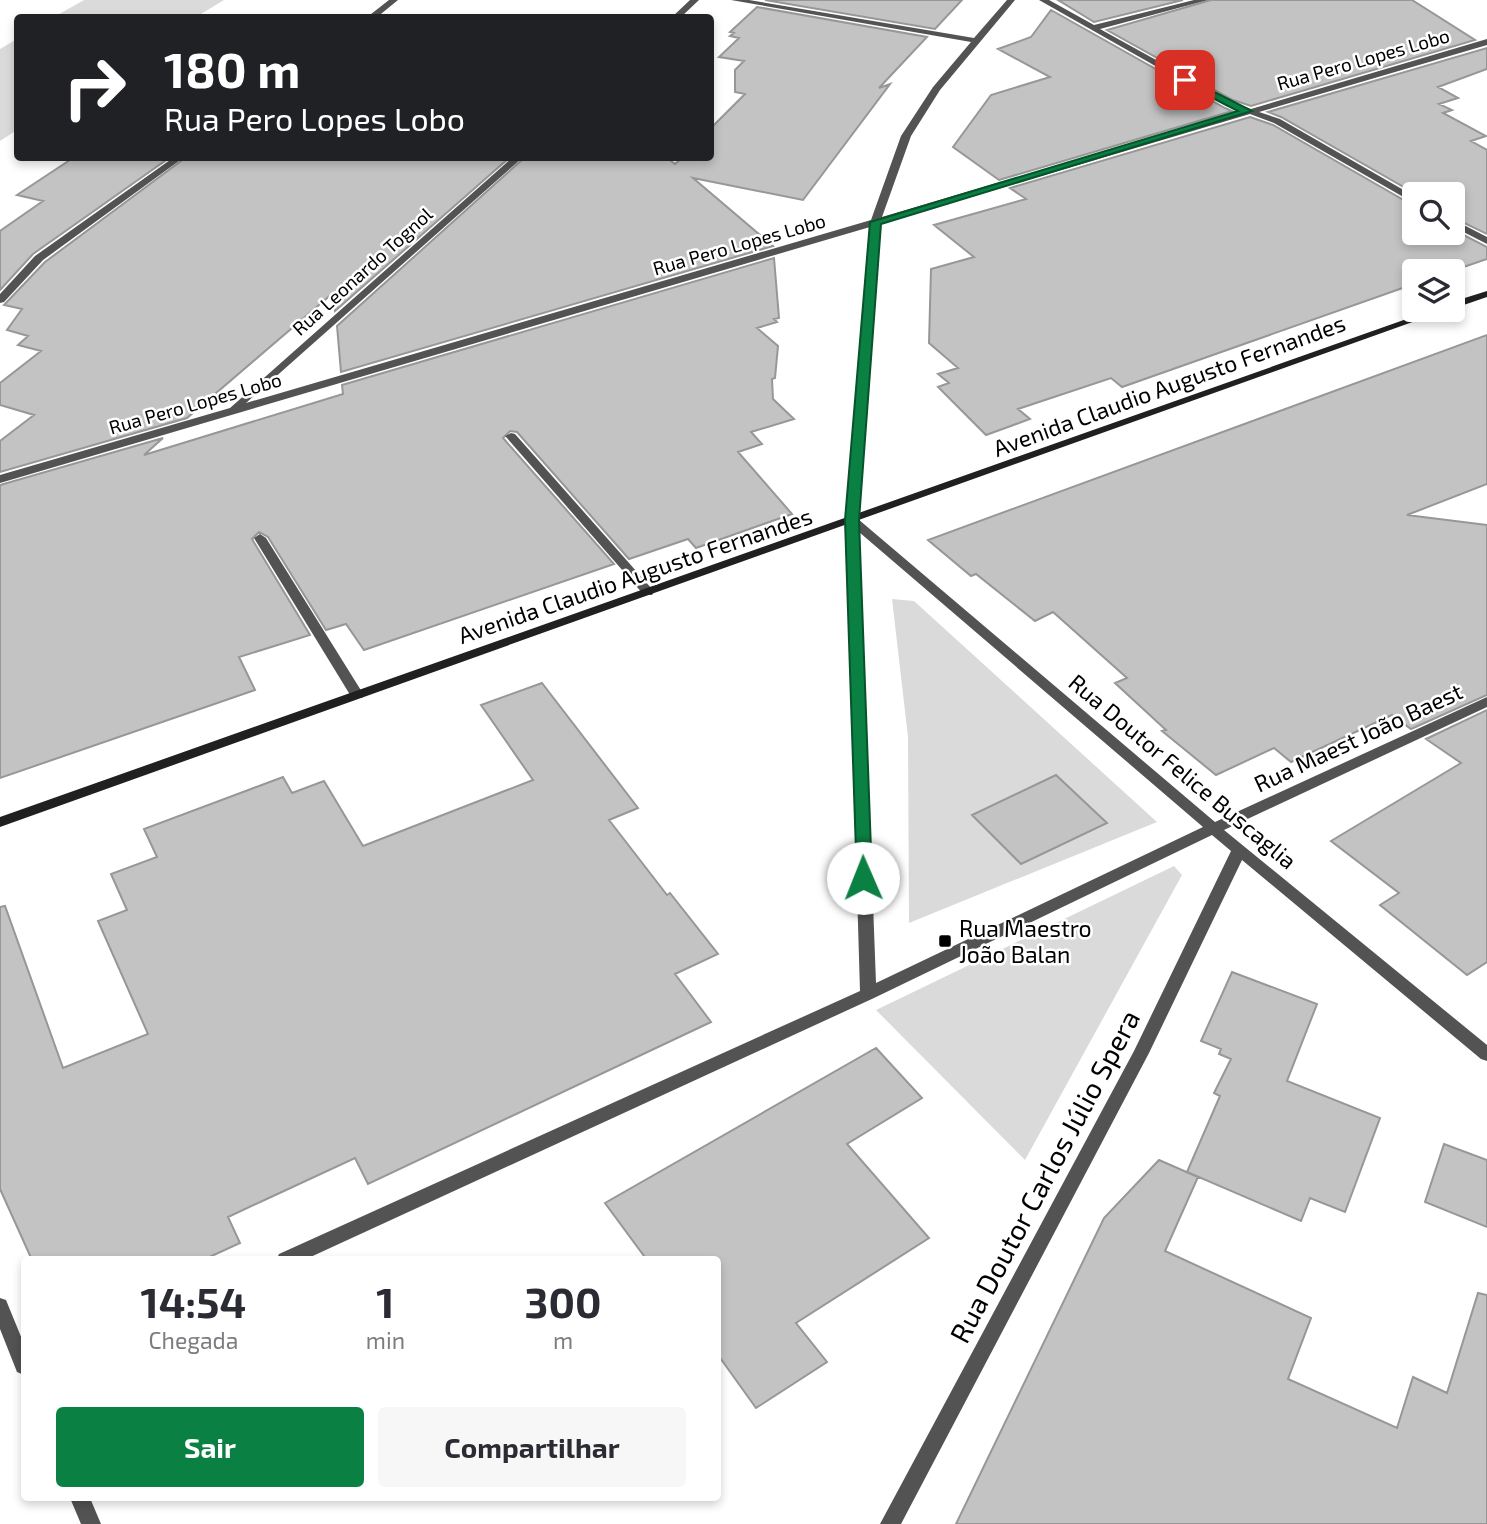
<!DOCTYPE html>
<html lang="pt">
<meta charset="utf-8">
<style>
body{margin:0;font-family:"Exo 2",sans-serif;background:#f7f7f7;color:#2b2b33;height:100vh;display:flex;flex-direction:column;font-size:26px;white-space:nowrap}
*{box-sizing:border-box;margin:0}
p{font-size:23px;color:#7c7c81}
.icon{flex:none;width:38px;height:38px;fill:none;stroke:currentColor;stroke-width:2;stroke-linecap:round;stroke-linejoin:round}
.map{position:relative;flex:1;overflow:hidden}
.drawer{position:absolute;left:21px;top:1256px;width:700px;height:245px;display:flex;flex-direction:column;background:#fff;border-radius:7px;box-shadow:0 4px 10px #0003}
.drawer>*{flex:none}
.guide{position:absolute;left:14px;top:14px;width:700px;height:147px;border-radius:7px;box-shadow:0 4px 10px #0003;background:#202124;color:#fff;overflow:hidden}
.tools{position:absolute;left:1402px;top:182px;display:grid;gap:14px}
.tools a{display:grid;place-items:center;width:63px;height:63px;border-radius:7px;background:#fff;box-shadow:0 4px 10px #0003;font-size:35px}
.pin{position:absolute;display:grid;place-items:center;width:60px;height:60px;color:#fff;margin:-30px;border-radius:14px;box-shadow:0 4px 10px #0006}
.me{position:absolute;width:77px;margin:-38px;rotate:359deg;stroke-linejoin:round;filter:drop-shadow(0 0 5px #0008)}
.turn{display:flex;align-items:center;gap:24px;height:147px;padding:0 35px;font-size:32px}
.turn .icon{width:91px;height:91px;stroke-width:2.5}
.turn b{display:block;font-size:49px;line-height:60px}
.eta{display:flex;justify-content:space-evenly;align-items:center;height:119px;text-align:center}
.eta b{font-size:42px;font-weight:700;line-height:49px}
.primary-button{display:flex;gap:14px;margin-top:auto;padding:14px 35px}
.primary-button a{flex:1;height:80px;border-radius:7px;background:#0b8043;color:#fff;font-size:28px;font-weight:700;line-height:80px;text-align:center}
.primary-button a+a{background:#f7f7f7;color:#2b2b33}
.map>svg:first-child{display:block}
</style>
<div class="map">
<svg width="1487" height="1524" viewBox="0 0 1487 1524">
<rect width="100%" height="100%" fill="#fff"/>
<path fill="#dadada" d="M84,0H224L196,17H54Z
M17,39V130L0,141V49Z
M892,599L914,601L1157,822L909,923L908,737Z
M1174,866L1182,875L1025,1160L876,1010Z"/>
<path fill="#c3c3c3" stroke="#979797" stroke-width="2" d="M765,0H962L935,29Z
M1058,0H1183L1094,22Z
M1211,0H1412L1475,40L1251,106L1233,100L1107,30Z
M757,7L927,37L879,88L890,84L803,200L693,178L773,246L341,372L337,326L524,158H667L675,164L682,158H710V129L745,94L735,92V70L744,61L719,57L739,38L730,36L734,33L730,32Z
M1051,10L1225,108L1232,111L999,180L953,147L991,95L1050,77L998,49L1031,37Z
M1487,48V69L1438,87L1458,98L1439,104L1452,110L1443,113L1486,136L1471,141L1487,150V234L1452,217V194H1416L1281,117L1268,112Z
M1250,117L1273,125L1414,206V233H1452V229L1487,247V259L1452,271H1414V284L1122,387L1111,378L1018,409L1030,419L986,435L938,387L949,383L938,374L958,368L929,343L931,269L974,257L934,225L1026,199L1010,188Z
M73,158H169L33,254L0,290V231L43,201L17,195Z
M185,158H509L335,311L333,293L187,418L0,472V441L34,415L0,405V383L41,351L18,345L28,336L7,330L22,309L4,305L45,262Z
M774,258L779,318L774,319L777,322L757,328L778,346L775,378L772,379L773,399L794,419L751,432L762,444L738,452L792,514L696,548L688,539L629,559L517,432L510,431L503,438L614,564L364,650L346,624L326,630L268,537L259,532L252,539L310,635L239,657L255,690L0,778V485L163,438L144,455L343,394L342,385Z
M1487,335V484L1407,515L1487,525V695L1411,729L1392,715L1291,762L1274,748L1216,775L1162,731L1166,730L1115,683L1127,678L1053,612L1035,621L976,574L971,576L928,540Z
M542,683L638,808L609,820L667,895L670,893L718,954L675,974L711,1022L368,1184L355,1158L271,1197L228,1217L240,1243L203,1260H32L0,1189V907L5,906L63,1068L148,1034L98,921L127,910L111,874L157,857L144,829L283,777L292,793L324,781L363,846L533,780L481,705Z
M1487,710V962L1467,975L1380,905L1399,893L1331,841L1461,763L1426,739Z
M1056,775L1107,823L1021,864L972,815Z
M1232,972L1317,1004L1287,1081L1380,1118L1345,1212L1310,1198L1301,1221L1187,1172L1220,1096L1214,1093L1231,1059L1219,1054L1221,1049L1201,1041Z
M876,1048L922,1098L847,1144L929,1238L796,1323L827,1362L756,1408L718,1355V1260H647L605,1203Z
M1444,1144L1487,1160V1227L1425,1202Z
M1159,1160L1198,1177L1165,1251L1311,1318L1288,1379L1397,1428L1413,1377L1447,1393L1478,1293L1487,1295V1524H956L1104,1218Z"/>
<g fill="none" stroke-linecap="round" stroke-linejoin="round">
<path fill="#535353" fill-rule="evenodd" d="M389,0H398L376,18H366Z
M690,0H699L680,18H671Z
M731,0H749L974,38L1007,0H1015L940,90L911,136L882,217L1241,111L1226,106L1039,0H1049L1094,25L1194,0H1208L1100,29L1232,102L1251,109L1487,39V45L1259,112L1280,119L1414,196V203L1274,123L1250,114L880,224L858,519L1215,822L1487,697V707L1224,830L1487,1045V1061L1481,1059L1242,860L1149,1053L901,1524H880L1134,1051L1231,851L1212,835L874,998L304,1260H276L279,1254L860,991L846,520L870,227L0,483V475L230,408L512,158H522L246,403L871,220L901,136L933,87L971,42ZM859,532L1203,827L876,983Z
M173,158H183L43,260L4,302L0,303V294L35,256Z
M1452,219L1487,237V244L1452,226Z
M511,433L515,434L652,589L654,592L652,595H644L507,438L505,436Z
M260,534L266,538L362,692L364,695L362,698H352L254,538Z
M0,1298L6,1300L24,1344V1375L17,1372L0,1329Z
M70,1498H90L101,1524H81Z"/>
<path fill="#202020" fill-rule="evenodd" d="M1487,291V297L1452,309V302Z
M1432,310H1446L0,827V817Z"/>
</g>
<path fill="#0b8043" stroke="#07532c" stroke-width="2" d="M1185,77L1252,111L881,224L859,520L872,878L863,884L857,882L845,520L870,222L1238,111L1182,82Z"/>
<rect fill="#000" stroke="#fff" stroke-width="2.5" x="938" y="934" width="14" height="14" rx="3.5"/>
<g text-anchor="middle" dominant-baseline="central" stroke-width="5" stroke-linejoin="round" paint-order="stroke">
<g font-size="19" fill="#000" stroke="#fff">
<text transform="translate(1363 59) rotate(-16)">Rua Pero Lopes Lobo</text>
<text transform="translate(739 244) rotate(-16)">Rua Pero Lopes Lobo</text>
<text transform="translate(362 271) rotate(-42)">Rua Leonardo Tognol</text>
<text transform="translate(195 403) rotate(-16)">Rua Pero Lopes Lobo</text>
</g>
<g font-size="23" fill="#000" stroke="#fff">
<text transform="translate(1169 385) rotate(-20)">Avenida Claudio Augusto Fernandes</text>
<text transform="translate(635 575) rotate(-19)">Avenida Claudio Augusto Fernandes</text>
<text transform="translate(1358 737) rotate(-25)">Rua Maest João Baest</text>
<text transform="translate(1183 771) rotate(40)">Rua Doutor Felice Buscaglia</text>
</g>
<g font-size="23" fill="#000" stroke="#fff" text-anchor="start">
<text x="959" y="928">Rua Maestro<tspan x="959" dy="26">João Balan</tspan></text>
</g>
<g font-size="28" fill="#000" stroke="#fff">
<text transform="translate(1044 1176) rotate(-62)">Rua Doutor Carlos Júlio Spera</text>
</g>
</g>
</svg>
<div class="tools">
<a><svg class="icon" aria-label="search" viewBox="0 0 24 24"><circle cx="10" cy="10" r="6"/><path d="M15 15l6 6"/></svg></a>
<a><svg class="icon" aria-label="layers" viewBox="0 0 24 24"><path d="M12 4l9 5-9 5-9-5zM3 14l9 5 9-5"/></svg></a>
</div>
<div class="pin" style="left:1185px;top:80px;background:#d93025"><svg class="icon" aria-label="arrive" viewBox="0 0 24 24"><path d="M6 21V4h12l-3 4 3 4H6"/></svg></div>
<svg class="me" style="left:863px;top:878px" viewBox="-20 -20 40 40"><circle r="19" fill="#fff"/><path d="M0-13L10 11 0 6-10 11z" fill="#0b8043"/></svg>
<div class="guide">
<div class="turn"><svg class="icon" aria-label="right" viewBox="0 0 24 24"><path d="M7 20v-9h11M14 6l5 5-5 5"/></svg><div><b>180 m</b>Rua Pero Lopes Lobo</div></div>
</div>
<section class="drawer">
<div class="eta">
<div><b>14:54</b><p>Chegada</p></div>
<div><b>1</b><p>min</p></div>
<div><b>300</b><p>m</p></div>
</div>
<div class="primary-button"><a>Sair</a><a>Compartilhar</a></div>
</section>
</div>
